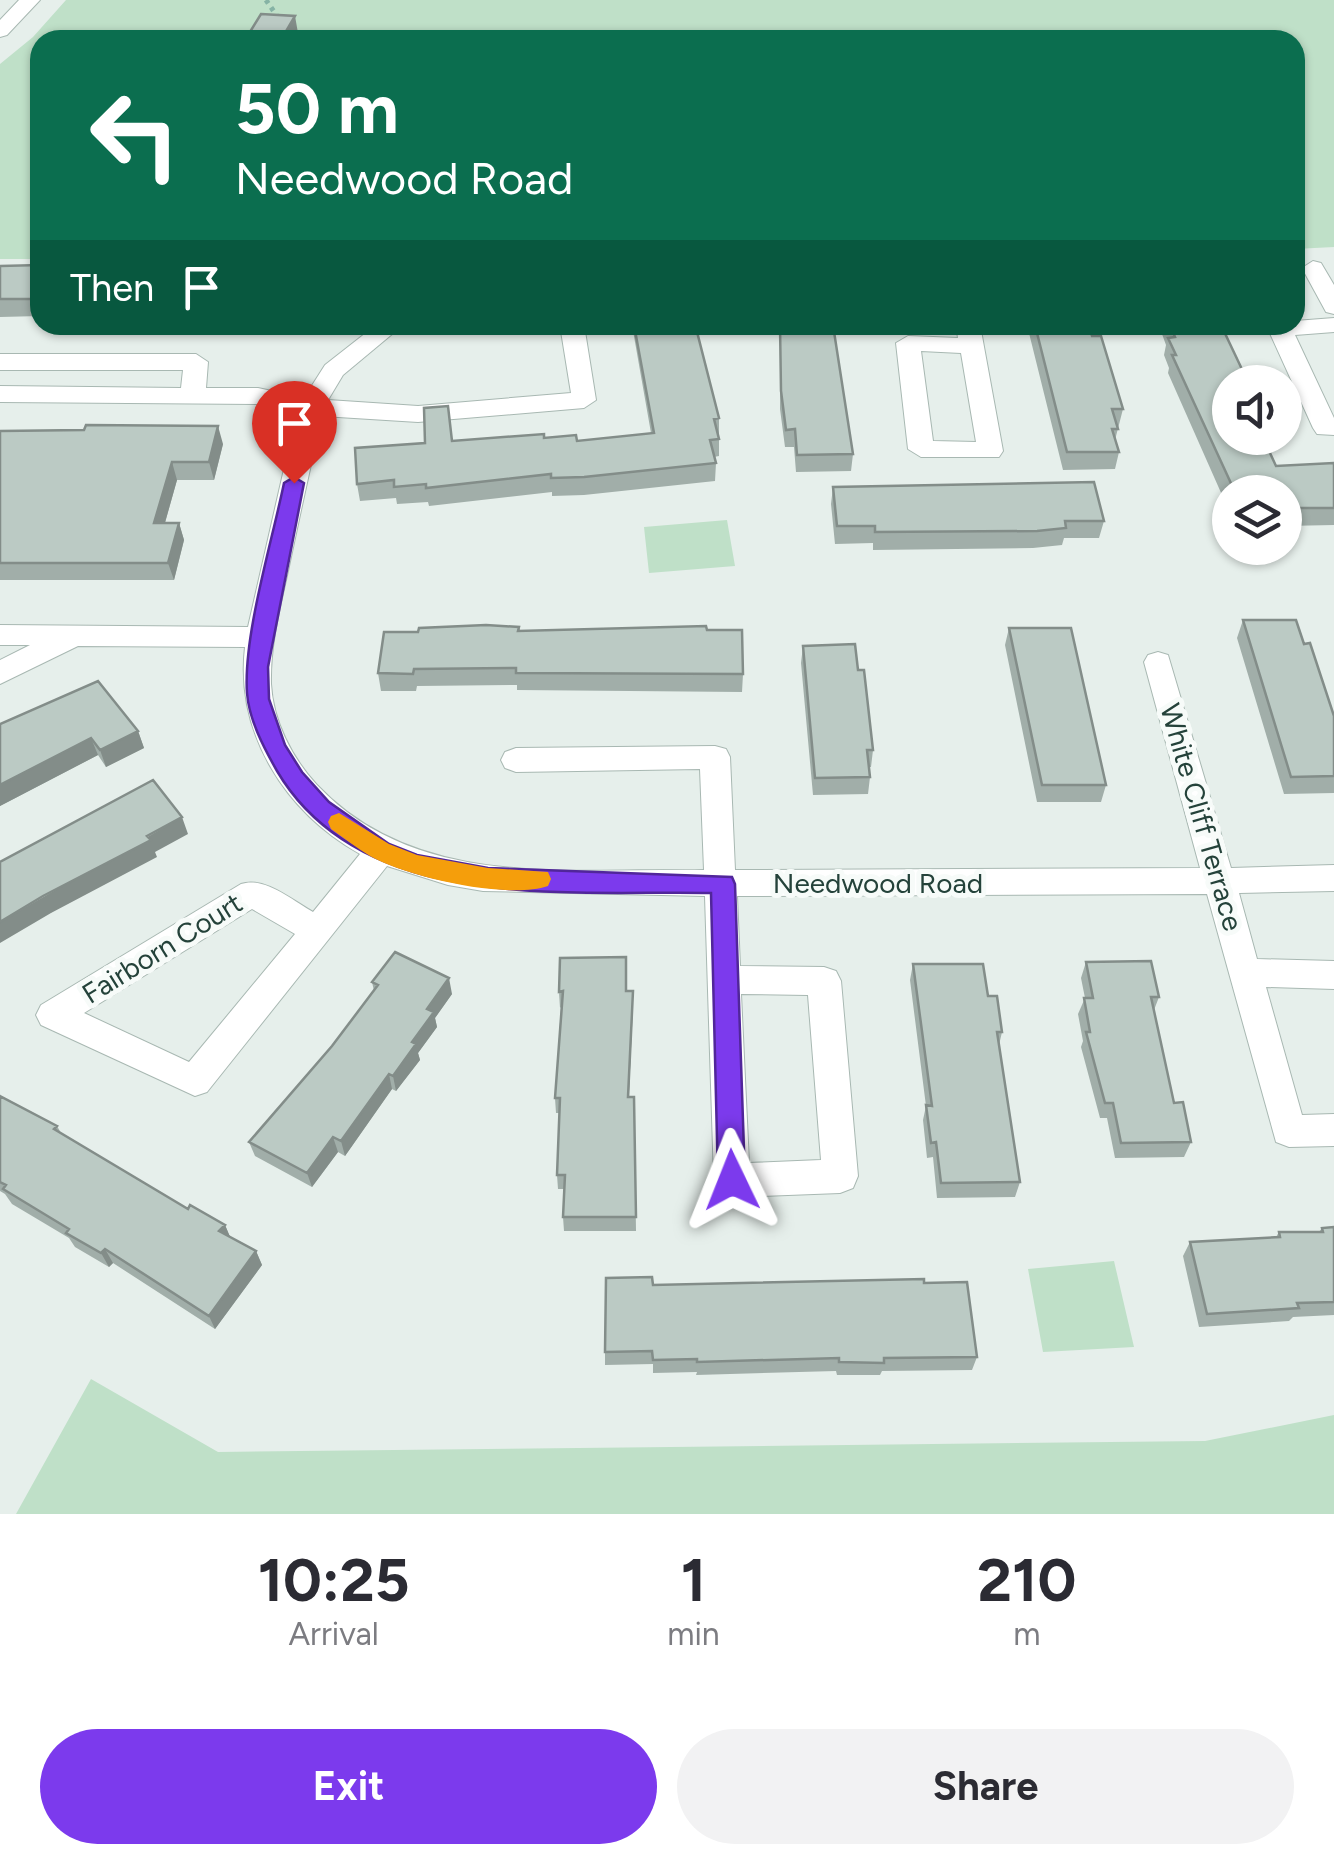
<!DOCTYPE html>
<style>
body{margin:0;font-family:Figtree,sans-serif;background:#f2f2f3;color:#2b2b33;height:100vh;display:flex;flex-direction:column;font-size:38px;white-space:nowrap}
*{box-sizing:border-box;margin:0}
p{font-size:32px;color:#7c7c81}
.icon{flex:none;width:55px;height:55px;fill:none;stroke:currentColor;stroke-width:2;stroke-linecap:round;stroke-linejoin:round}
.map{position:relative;height:1514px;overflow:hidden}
.details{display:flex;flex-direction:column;background:#fff;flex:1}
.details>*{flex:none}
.banner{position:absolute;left:30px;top:30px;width:1275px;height:305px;border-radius:30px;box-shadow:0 2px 8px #0004;background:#0b6e4f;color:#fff;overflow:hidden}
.fabs{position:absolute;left:1212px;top:365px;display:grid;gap:20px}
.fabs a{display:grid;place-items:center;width:90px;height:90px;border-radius:50%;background:#fff;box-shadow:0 2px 8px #0004;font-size:50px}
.pin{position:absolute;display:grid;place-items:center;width:85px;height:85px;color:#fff;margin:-102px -42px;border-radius:50% 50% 50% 0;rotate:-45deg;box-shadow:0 0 10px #0007}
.pin .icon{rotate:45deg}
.me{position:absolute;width:110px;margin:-55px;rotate:358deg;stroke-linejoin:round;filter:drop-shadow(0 0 8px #0008)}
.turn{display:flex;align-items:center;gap:35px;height:210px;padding:0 40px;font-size:45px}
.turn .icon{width:130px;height:130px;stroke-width:2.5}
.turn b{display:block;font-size:70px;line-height:85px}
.then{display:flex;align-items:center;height:95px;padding:0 40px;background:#0003;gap:20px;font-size:38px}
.eta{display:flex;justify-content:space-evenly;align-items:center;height:170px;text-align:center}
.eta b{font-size:60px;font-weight:700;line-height:70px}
.cta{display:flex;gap:20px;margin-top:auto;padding:20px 40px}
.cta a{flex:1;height:115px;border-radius:60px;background:#7c3aed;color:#fff;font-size:40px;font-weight:700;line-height:115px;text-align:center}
.cta a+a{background:#f2f2f3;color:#2b2b33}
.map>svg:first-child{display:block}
</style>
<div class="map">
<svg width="1334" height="1514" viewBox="0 0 1334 1514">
<rect width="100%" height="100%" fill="#e6efeb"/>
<path fill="#bfe0c8" d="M66,0H1334V247L1295,249V40H40V259H0V64L33,37Z
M727,520L735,566L649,573L644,527Z
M1114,1261L1134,1347L1043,1352L1028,1269Z
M91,1379L218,1452L1205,1441L1334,1415V1514H16Z"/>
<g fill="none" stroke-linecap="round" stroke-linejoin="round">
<g stroke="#a8b8b2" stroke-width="2">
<path id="street" d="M19,0H40L7,35L0,37V20Z
M1313,261L1321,263L1334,285V314L1326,312L1302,268Z
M1334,318V332L1295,335L1334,418V435L1317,434L1313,428L1268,329L1271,325H1295V321Z
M376,325H403L343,375L328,400L418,406L571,393L560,325H584L596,400L584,408L418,422L322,416C310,468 299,519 288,571C280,608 270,645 271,684C273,721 292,758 317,785C417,891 571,868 704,870L700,769L516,772L505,768L501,760L505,752L516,748L715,746L726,749L730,757L735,870L1200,868L1144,662L1148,655L1158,652L1168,655L1231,868L1334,865V891L1239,893L1257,959L1334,961V989L1266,987L1302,1115L1334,1114V1146L1289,1147L1276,1142L1207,894L737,896L740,966L824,967L836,971L841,981L858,1176L853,1188L840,1193L732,1197L719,1192L714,1180L705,896L483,891L448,885L387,866L207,1092L195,1096L41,1025L36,1015L41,1005L241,884C264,876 292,900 313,912L360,854C285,812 235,733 245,647L78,646L0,684V660L30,645H0V625L248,627L297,412L258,404L0,402V386L181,388L183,370H0V354H196L208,362L206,388H258L304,398L325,365ZM252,909L295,934L189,1062L84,1013ZM741,994L808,995L821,1160L749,1163Z
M956,325H980L1003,451L999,457H921L908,449L896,343L908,336L958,338ZM921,351L961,353L976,442L933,441Z"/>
</g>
<path stroke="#86b3a5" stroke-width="5" stroke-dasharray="4 5" stroke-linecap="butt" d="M266,0L279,19"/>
<use href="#street" fill="#fff" fill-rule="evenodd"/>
</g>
<path fill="#a1aea9" d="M40,265V316L0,317V266Z
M632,325H687L719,418V456L714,457L716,463L715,481L584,495L552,496V492L429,506L428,502L397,504L396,498L360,501L357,484L452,441L544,438L577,441L651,433Z
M780,325L853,454L851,471L796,472L794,447H785L780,409Z
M1030,325H1089L1092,336L1123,409L1115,440L1119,452L1115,469L1063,470L1029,333Z
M1164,325H1170L1230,382L1276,466L1334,463V525L1285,526V492H1230V513L1168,373L1169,368L1164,355L1166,345L1162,334Z
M0,431L223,444L214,480H177L165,523H179L184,540L174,580H0Z
M833,487L1104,521L1099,538H1064L1062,545L1033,548L873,550V543L835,544L831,504Z
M1243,620L1304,644L1334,716V793L1284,794L1237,638Z
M519,627L520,631L707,630L743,674L742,692L517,690V685L417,686L416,691H381L378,673L418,632Z
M1009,628L1106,785L1101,802H1037L1005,645Z
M803,646L858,670L873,750L871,767H869L870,777L868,794L813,795L801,663Z
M0,724L138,731L144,748L106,767L98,755L0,806Z
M1086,962L1159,997L1154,1010L1174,1103L1191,1142L1184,1157L1115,1158L1107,1118H1100L1081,1047L1083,1041L1078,1014L1085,998L1081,978Z
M913,964L988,996L1002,1032L999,1045L1020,1182L1015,1197L937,1198L933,1157L927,1158L923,1120L926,1106L910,980Z
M372,982L452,994L435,1018L437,1027L418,1053L420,1060L396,1091L392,1089L345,1156L338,1152L312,1187L255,1156L249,1142L332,1046L374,991Z
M633,991L629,1097H634L636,1231H564L563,1217L564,1189H558L557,1175L560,1113H556L555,1098L561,1007L560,1008L559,992Z
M0,1096L57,1126L61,1133L188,1209L225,1225L230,1237L256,1251L262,1265L215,1329L113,1263L109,1267L75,1247L69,1238L12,1204L5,1194L0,1191Z
M1334,1227V1315L1293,1317L1289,1321L1199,1327L1183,1256L1190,1242L1276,1237L1279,1232H1319L1322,1228Z
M924,1283L977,1357L972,1370L882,1371L880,1375H837L836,1371L696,1375L697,1372L653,1373V1364L605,1365V1352L653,1285Z"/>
<path fill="#838d89" d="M295,16L298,33L294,40H281Z
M218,426L223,444L214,480L209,462Z
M172,462L177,480L160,540L154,523Z
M179,523L184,540L174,580L168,563Z
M138,731L144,748L106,767L100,750Z
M91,738L98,755L0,806V785Z
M182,817L188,834L155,852L157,857L51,913L0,943V922Z
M449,978L452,994L435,1018L437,1027L418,1053L420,1060L396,1091L393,1076L412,1042L427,1009Z
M633,991V1007L628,1112V1097Z
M389,1074L392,1089L345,1156L341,1141Z
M333,1137L338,1152L312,1187L307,1173Z
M225,1225L231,1239L219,1231Z
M105,1249L113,1263L109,1267L101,1253Z
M256,1251L262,1265L215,1329L209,1316Z"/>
<path fill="#bbcac4" stroke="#838d89" stroke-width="2.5" d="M261,14L295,16L281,40H245Z
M40,265V299H0V266Z
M634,325H687L688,329L696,328L719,418L714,419L719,439L710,440L716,463L584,477L551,478V474L426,488V484L394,487V480L357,484L355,448L425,443L424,408L448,406L452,441L544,434V438L576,435L577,441L654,433Z
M780,325H833L853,454L797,455L795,429L786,430L781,391Z
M1035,325H1089L1092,336H1101L1123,409H1112L1118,429H1112L1119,452H1067Z
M1170,325H1221L1248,382H1230V438H1263L1276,466L1334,463V508H1285V492H1235L1172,355H1176L1168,338L1175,337Z
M86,425L218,426L209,462H172L154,523H179L168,563H0V431L84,430Z
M1094,482L1104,521H1065L1066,528L1037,531L875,532V526H837L833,487Z
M1243,620H1296L1304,644L1310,643L1334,716V776L1291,777Z
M486,625L519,627L518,631L706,626L707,630H742L743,674L516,673V668L414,669L413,674L378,673L384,632H418L419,628Z
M1009,628H1071L1106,785H1042Z
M855,644L858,670H864L873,750H867L870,777L815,778L803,646Z
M98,681L138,731L100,750L91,738L0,785V724Z
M153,780L182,817L147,836L151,840L43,896L0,922V862Z
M395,952L449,978L427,1009L434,1012L412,1042L416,1044L393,1076L389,1074L341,1141L333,1137L307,1173L249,1142L332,1046L378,985L372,982Z
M626,957V991H633L628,1097H634L636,1217H563L565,1175H557L560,1098H555L563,991L559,992L560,958Z
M1151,961L1159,997H1151L1174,1103L1183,1102L1191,1142L1121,1143L1113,1103H1105L1086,1032H1090L1084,998H1093L1086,962Z
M913,964H983L988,996H997L1002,1032H997L1020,1182L941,1183L936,1142L931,1143L926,1105L932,1106Z
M0,1096L57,1126L54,1129L188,1209L190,1205L225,1225L219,1231L256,1251L209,1316L105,1249L101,1253L66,1233L69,1229L3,1189L6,1185L0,1182Z
M1334,1227V1302L1297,1303L1299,1308L1207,1314L1190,1242L1280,1237L1279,1232H1323L1322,1228Z
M652,1277L653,1285L924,1279V1283L967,1282L977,1357L884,1358V1363L839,1362V1358L697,1362V1359L653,1360L652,1351L605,1352L606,1278Z"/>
<path fill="#7c3aed" stroke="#51269a" stroke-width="2.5" d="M294,477L304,483L268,667L269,699L285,745L302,772L329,802L389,844L417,855L488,868L732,877L735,884L745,1180L741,1188L732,1192L722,1188L718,1180L711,893C569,890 362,915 277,771C264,748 249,720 247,693C243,636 272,542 284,483Z"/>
<path fill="#f59e0b" d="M339,813L389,844L417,855L488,868L548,872L551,879L548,886C507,900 407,877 370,856C357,848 344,838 331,829L328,822L331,816Z"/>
<g text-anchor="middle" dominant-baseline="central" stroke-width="10" stroke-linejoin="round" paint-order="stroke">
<g font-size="28" fill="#24423a" stroke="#f7fbf9">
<text transform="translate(1202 817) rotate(74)">White Cliff Terrace</text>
<text x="878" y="883">Needwood Road</text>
<text transform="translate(162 948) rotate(-32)">Fairborn Court</text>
</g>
</g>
</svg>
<div class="fabs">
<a><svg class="icon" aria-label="sound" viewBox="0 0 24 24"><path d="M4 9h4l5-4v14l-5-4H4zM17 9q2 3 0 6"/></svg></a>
<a><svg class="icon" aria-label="layers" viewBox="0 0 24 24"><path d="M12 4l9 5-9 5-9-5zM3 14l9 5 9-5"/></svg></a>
</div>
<div class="pin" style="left:294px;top:483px;background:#d93025"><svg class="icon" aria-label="arrive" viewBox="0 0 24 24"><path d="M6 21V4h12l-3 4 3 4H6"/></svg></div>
<svg class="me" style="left:732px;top:1180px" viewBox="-20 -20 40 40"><path d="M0-17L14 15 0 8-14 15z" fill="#7c3aed" stroke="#fff" stroke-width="4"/></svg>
<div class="banner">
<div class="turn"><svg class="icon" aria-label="left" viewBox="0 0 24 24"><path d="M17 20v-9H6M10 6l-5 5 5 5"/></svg><div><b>50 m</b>Needwood Road</div></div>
<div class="then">Then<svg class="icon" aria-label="arrive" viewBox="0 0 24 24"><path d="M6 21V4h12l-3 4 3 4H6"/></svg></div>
</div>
</div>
<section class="details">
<div class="eta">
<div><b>10:25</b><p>Arrival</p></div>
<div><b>1</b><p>min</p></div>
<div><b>210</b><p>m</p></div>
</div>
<div class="cta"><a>Exit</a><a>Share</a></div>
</section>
